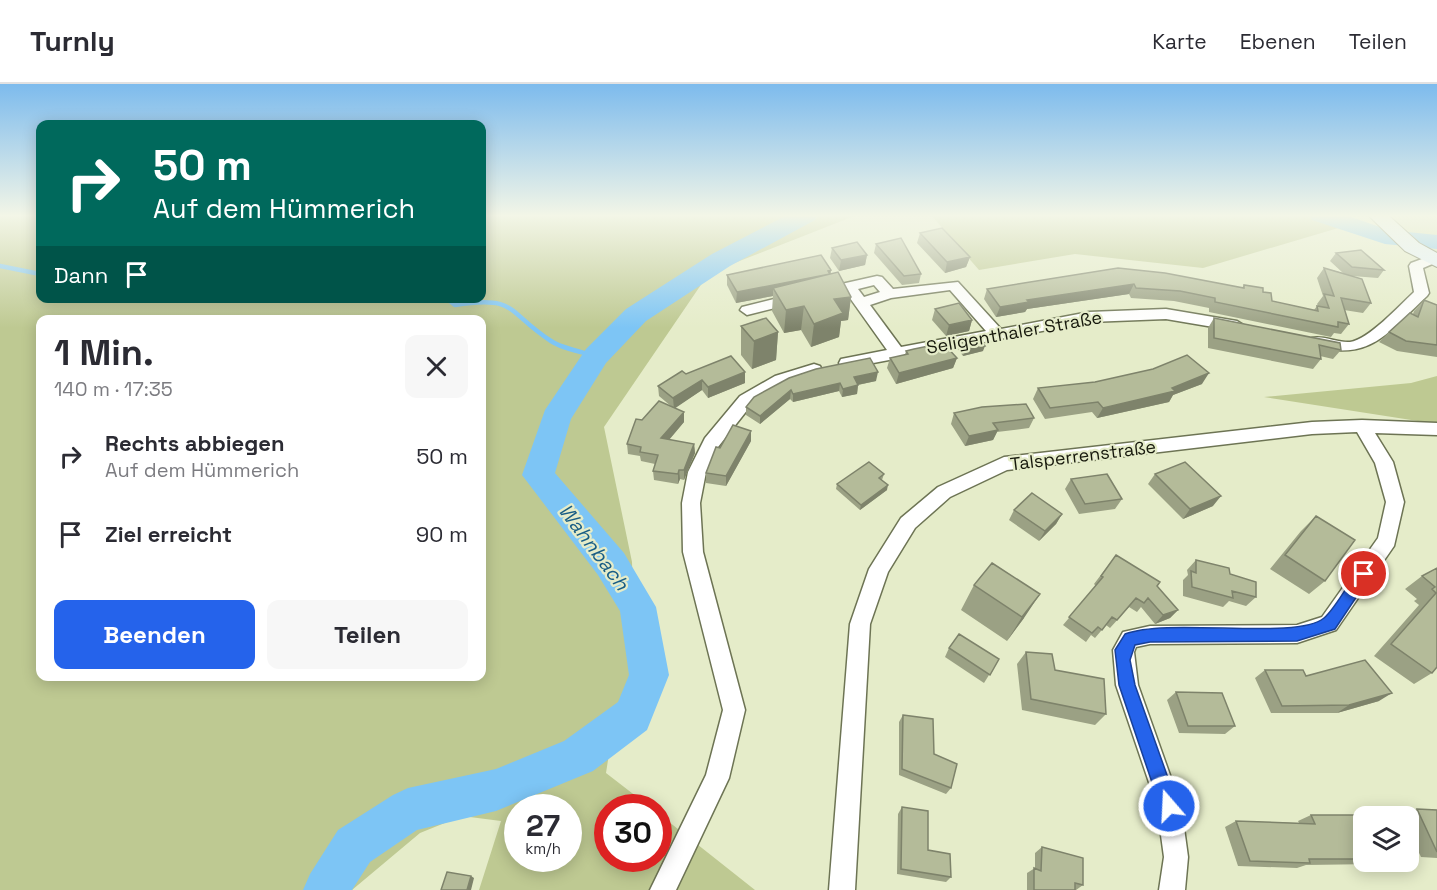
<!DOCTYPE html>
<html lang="de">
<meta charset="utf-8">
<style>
body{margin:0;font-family:"Space Grotesk",sans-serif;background:#f7f7f7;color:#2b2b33;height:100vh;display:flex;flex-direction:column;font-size:22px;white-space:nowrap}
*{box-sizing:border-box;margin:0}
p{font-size:20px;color:#7c7c81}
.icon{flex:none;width:33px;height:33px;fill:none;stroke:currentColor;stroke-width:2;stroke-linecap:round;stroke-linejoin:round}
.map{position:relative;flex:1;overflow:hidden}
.drawer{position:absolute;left:36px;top:231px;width:450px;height:366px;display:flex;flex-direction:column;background:#fff;border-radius:12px;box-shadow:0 3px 15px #0003}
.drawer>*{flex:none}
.banner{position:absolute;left:36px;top:36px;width:450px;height:183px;border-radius:12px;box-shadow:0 3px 15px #0003;background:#00695c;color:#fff;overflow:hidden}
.tools{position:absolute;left:1353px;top:722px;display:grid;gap:12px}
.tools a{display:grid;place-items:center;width:66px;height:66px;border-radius:12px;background:#fff;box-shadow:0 3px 15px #0003;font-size:30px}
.speed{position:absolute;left:504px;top:710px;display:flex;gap:12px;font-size:30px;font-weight:700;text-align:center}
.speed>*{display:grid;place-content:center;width:78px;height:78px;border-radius:50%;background:#fff;box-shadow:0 3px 15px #0003;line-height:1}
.speed small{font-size:15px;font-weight:400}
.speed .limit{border:9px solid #d22;background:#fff;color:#111}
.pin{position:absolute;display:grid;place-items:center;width:51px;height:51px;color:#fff;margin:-26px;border:3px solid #fff;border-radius:50%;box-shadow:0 2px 6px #0007}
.me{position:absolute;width:66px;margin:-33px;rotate:341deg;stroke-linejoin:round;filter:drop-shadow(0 0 4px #0008)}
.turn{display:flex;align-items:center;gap:21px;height:126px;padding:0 18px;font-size:27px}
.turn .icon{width:78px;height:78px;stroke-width:2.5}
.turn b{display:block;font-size:42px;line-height:51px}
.then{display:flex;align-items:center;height:57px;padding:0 18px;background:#0003;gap:12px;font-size:22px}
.round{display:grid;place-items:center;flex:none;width:63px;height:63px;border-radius:12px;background:#f7f7f7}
.head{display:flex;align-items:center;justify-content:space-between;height:102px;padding:0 18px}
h1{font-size:36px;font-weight:600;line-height:45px}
.button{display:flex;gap:12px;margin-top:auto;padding:12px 18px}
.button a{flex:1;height:69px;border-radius:12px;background:#2563eb;color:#fff;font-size:24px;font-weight:600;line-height:69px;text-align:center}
.button a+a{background:#f7f7f7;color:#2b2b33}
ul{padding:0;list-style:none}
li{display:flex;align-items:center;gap:18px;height:78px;padding:0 18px}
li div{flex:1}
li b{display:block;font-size:22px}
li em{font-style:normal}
header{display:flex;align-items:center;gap:36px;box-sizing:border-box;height:84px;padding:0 30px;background:#fff;border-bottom:2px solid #e1e1e2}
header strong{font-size:28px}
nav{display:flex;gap:33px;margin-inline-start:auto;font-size:21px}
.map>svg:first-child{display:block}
</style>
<header>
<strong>Turnly</strong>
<nav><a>Karte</a><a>Ebenen</a><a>Teilen</a></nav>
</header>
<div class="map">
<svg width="1437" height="806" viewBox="0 0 1437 806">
<rect width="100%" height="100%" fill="#e5ecc9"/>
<path fill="#d9e2b7" d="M1390,131H1437V171L1399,143Z"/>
<path fill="#bec992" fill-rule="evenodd" d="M0,131H40V214H482V131H857L709,189L604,343L632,478L635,578L613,644L606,689L650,723H608V774H658L659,730L755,806H479L501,737L462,732L420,749L352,806H0ZM40,236H482V592H40ZM518,723H568V774H518Z
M931,131H1342L1373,148L1345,142L1203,184L1075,170L979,186Z
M1437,292V340L1264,313L1411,299Z"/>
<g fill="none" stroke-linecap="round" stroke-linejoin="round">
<path stroke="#7dc5f5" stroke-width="4.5" d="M0,182L40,190
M446,214L455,221C518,211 506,228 551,257C563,265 582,268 596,272"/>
<path fill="#7dc5f5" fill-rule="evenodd" d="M787,131H818L815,136L730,182L646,237L606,279L571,335L555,389L624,469L656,523L669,591L647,646L593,687L496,727L417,746L370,778L352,806H303L310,790L338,746L393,711L408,704L496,685L564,657L618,618L629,591L620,527L598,491L522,391L545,326L586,265L626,225L712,170Z
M1309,131H1346L1388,146L1437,151V165L1385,160L1312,136Z"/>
<g stroke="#6d7454" stroke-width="3">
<path id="street" d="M1433,171L1437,172V178L1423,184L1429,209L1427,212C1387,249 1371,278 1312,262L1309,258L1312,254C1324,251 1337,259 1350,258C1368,256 1400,221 1414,208L1409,182L1411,179Z
M877,192L882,193L893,205L958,198L1001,245L1089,228L1166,225L1237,237L1245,242L1237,247L1166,235L1089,238L847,284L841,283L839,279L841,275L887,266L845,207L824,213L817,208L819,205ZM874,201L880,208L864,213L858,205ZM950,206L986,247L901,263L870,221L891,214Z
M794,210L799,212L801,215L799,218L747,231L740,226L742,223Z
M814,280L820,282L822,286L820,290L787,300L752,320L718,363L706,388L700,419L703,468L745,626L729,694L676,806H650L706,691L723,626L683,468L682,419L688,388L705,354L740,312L775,292Z
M1362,336L1437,339V351L1375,349L1393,378L1404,418L1394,462L1336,546L1297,559L1150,560L1136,563L1134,568L1138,601L1181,722L1188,773L1185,806H1159L1164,773L1157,722L1116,601L1113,566L1123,548L1150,542L1297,541L1322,533L1378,454L1386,418L1375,379L1357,348L1312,350L1007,386L950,413L915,444L888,488L870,540L855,806H829L850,540L869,485L901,434L938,403L1004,373L1312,338Z"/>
</g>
<g stroke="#6d7454" stroke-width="2">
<path id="secondary" d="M1368,131H1388L1419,159L1437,169V183L1405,167Z"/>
</g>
<use href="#street" fill="#fff" fill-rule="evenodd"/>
<use href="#secondary" fill="#e6f4fe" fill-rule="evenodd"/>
</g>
<path fill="#9ba184" d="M920,149L970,173L966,183L945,189L917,159Z
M876,160L921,190L919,199L902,201L874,169Z
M832,164L867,171L865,181L839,187L830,174Z
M1336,169L1384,186L1378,194L1352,192L1371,219L1363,229L1344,226L1349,240L1341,250L1334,249L1331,253L1209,228V224L1174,217L1131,214L1129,210L1027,225L1025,228L996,233L984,215L987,205L1118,184L1242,204L1244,201L1263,208L1272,217L1314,226L1317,222H1318L1317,220L1323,212L1317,194L1324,184L1343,189L1330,177Z
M831,190L851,213L848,236L841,237L839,253L811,263L801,246L784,249L772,227L773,212L736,219L727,201V191Z
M1424,216L1437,221V273L1397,267L1379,258L1389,248L1413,230L1414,227Z
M935,225L972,236L969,247L946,252L932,236Z
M1214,234L1341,266L1333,275L1320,272L1321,275L1313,285L1208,264V244Z
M741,242L778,248L776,276L752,285L741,271Z
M959,259L983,267L963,272L957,264Z
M906,267L957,274L953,284L896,300L887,284L890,274L905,271Z
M816,285L876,297L858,301L857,310L842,313L839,307L793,318L790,315L760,340L746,331V323Z
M686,290L745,299L708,314L702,306L674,324L684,338L669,356L694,360L695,369L684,396L680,395L678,400L654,396L653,387L655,380L641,377L640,372L628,370L627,360L642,336L672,323L659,312L658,302Z
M1202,300L1173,311L1169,318L1097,334L1092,328L1045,335L1033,315L1038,304Z
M954,329L1034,334L1029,344L997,348L993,356L965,362L951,340Z
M751,357L726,402L706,399V389L720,364Z
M884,390L882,396L887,406L860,426L836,405L837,400Z
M1155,390L1213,422L1183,435L1148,400Z
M1071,395L1122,415L1115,425L1079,430L1065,405Z
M1014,426L1062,430L1056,440L1039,457L1009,436Z
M1316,432L1325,497L1309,510L1270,485L1301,447Z
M1116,471L1157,502L1178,526L1170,534L1155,540L1141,523L1137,528L1129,523L1110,544L1106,541L1095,554L1091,551L1086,558L1063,541L1096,502L1094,500Z
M1196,476L1230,490L1256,513L1246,522L1229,517L1223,523L1183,512V496L1188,491L1187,486Z
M1437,484L1432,589L1414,600L1374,572L1419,521L1414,517L1417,515L1405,505L1422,492Z
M974,501L1024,534L1007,557L961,526Z
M949,564L999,575L984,599L945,573Z
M1026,568L1055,586L1106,630L1095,641L1022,626L1017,580Z
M1265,586L1306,592L1379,617L1337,629H1271L1255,594Z
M1176,608L1235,642L1225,650L1179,649L1167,616Z
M903,631L934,670L951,704L946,710L899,691V638Z
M902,723L928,766L951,793L946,798L897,790L898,730Z
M1417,725L1437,726V774L1421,773L1408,746V732H1402V731Z
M1311,731L1364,732V777H1384L1376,780L1306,781L1297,784L1238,782L1225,743L1236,737L1299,739L1298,737Z
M1042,763L1083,801L1076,806H1027V789L1035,784V769Z"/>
<path fill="#7e836b" d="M867,171L865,181L839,187L841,176Z
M970,173L966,183L945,189L947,178Z
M831,186L830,197L773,204V212L736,219L737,208Z
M1134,200L1129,210L1027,225L1025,228L996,233L1000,223L1027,216Z
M851,213L848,236L841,237L839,253L811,263L814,240L834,215Z
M804,222L801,246L784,249L786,226Z
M972,236L969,247L946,252L949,241Z
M778,248L776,276L752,285L754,257Z
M985,262L983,267L963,272L965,266Z
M957,274L953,284L896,300L899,289Z
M745,288V299L708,314V303Z
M878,288L876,297L852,302L854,293Z
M1209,289L1202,300L1173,311L1169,318L1097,334L1103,324L1172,304Z
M702,296V306L674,325L673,314Z
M840,299L839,307L793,318V310Z
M858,301L857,310L842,313L843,305Z
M791,306L790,315L760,340V332Z
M684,328V338L662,364L661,354Z
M998,346L993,356L965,362L969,352Z
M751,347V357L726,402V392Z
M694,360L695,369L684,396V386Z
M679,386L680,395L678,400V390Z
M888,401L887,406L860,426L861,421Z
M1221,412L1213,422L1183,435L1190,425Z
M1062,430L1056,440L1039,457L1045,447Z
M1040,510L1024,534L1007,557L1022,533Z
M1178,526L1170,534L1155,540L1163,531Z
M1392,609L1379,617L1337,629L1349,621Z
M471,792L474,794L471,806H467Z"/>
<path fill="#b4bb99" stroke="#7e836b" stroke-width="1.5" d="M942,144L970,173L947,178L920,149Z
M901,154L921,190L904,192L876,160Z
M857,158L867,171L841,176L832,164Z
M1361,166L1384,186L1352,183L1336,169Z
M821,171L831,186L828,187L830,190L737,208L727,191Z
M1118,184L1165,189L1244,204V201L1263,204V208L1271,209L1272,217L1318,227L1317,222L1329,224L1324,210L1334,212L1324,184L1362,195L1371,219L1341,214L1349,240L1338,238V243L1215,218V214L1180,207L1136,204L1134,200L1027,216L1029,218L1000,223L987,205Z
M838,188L851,213L834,215L843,229L814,240L804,222L786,226L773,204Z
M1424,216L1437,221V261L1406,257L1389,248L1410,229L1418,233Z
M959,219L972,236L949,241L935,225Z
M766,234L778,248L754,257L741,242Z
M1214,234L1340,259L1341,266L1319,261L1321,275L1214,254Z
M980,255L985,262L965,266L959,259Z
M943,259L957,274L899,289L890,274L908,270L906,267L914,265Z
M1187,271L1209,289L1172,304L1175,307L1103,324L1098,318L1050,324L1038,304L1095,298L1153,285Z
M731,272L745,288L708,303L702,296L673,314L658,302L682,287L686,290Z
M870,274L878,288L854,293L858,301L843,305L840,299L793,310L791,306L760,332L746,323L754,313L789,294L816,285Z
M659,317L684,328L661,354L694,360L684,386H679L678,390L653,387L658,371L640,368L641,363L627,360L636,335L642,336Z
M1026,320L1034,334L993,339L998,346L969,352L954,329L982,323Z
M733,341L751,347L726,392L706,389L716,363L720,364Z
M869,378L884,390L879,394L888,401L861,421L837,400Z
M1185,378L1221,412L1190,425L1155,390Z
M1107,390L1122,415L1085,420L1071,395Z
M1032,409L1062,430L1045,447L1014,426Z
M1316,432L1355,456L1325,497L1285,471Z
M1116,471L1160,498L1157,502L1178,526L1163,531L1148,514L1144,519L1136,514L1117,536L1112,533L1102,546L1098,543L1092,549L1069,533L1103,493L1101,492Z
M1196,476L1229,484L1230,490L1256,498V513L1232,507L1233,514L1192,503L1191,487L1196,489Z
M992,479L1040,510L1022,533L974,501Z
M1437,484V583L1432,589L1391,560L1436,509L1432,505L1435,503L1422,492Z
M959,550L999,575L990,591L949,564Z
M1026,568L1052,570L1055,586L1104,595L1106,630L1031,615Z
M1365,576L1392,609L1349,621L1282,622L1265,586H1303L1306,592Z
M1176,608L1222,609L1235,642H1188Z
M903,631L933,635L934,670L957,680L951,704L902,685Z
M902,723L928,727V766L950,770L951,793L901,785Z
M1417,725L1437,726V768Z
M1311,731H1369V732H1364V775H1309L1310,779L1250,777L1236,737L1315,740Z
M1042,763L1083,774V801L1075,799V806H1034V784L1041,787Z
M447,788L471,792L467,806H441Z"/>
<linearGradient id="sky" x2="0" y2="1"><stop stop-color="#7dbbed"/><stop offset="0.54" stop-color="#f3f6e7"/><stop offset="1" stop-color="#f3f6e7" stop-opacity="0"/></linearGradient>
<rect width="1437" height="244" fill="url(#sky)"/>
<path fill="#2563eb" stroke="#184099" stroke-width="1.5" d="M1364,483L1371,490L1369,494L1335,545L1297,557L1150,558L1135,561L1130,576L1135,601L1178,722L1175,728L1169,731L1162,728L1119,601L1115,566L1125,550C1170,533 1296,557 1324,534C1336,524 1349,498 1359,485Z"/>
<g text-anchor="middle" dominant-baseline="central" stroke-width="4.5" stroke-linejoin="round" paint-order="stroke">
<g font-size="18" fill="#16180c" stroke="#e5ecc9">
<text transform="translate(1014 248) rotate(-10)">Seligenthaler Straße</text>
<text transform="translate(1083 371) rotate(-7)">Talsperrenstraße</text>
</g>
<g font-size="20" font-style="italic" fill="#185d85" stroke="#e5ecc9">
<text transform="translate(594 463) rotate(53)">Wahnbach</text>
</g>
</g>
</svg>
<div class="tools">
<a><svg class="icon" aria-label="layers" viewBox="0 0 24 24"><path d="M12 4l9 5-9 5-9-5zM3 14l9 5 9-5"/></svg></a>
</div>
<div class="speed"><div>27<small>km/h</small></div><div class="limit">30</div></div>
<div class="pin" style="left:1364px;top:490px;background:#d93025"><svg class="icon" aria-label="arrive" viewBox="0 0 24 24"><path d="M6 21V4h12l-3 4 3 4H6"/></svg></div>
<svg class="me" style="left:1169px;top:722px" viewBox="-20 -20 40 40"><circle r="17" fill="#2563eb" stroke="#fff" stroke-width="3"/><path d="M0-11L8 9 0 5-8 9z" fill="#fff"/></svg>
<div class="banner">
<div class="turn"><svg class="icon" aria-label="right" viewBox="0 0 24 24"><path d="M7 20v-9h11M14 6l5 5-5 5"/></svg><div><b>50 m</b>Auf dem Hümmerich</div></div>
<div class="then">Dann<svg class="icon" aria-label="arrive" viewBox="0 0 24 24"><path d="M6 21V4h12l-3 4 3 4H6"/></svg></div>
</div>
<section class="drawer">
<div class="head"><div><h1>1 Min.</h1><p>140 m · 17:35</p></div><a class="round"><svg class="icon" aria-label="close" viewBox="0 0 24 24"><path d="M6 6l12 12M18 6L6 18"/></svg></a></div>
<ul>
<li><svg class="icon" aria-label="right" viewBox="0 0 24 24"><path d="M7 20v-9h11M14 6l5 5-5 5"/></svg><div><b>Rechts abbiegen</b><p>Auf dem Hümmerich</p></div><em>50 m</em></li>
<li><svg class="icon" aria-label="arrive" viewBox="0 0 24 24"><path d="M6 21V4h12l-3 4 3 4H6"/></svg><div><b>Ziel erreicht</b></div><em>90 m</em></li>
</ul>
<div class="button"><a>Beenden</a><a>Teilen</a></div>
</section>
</div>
